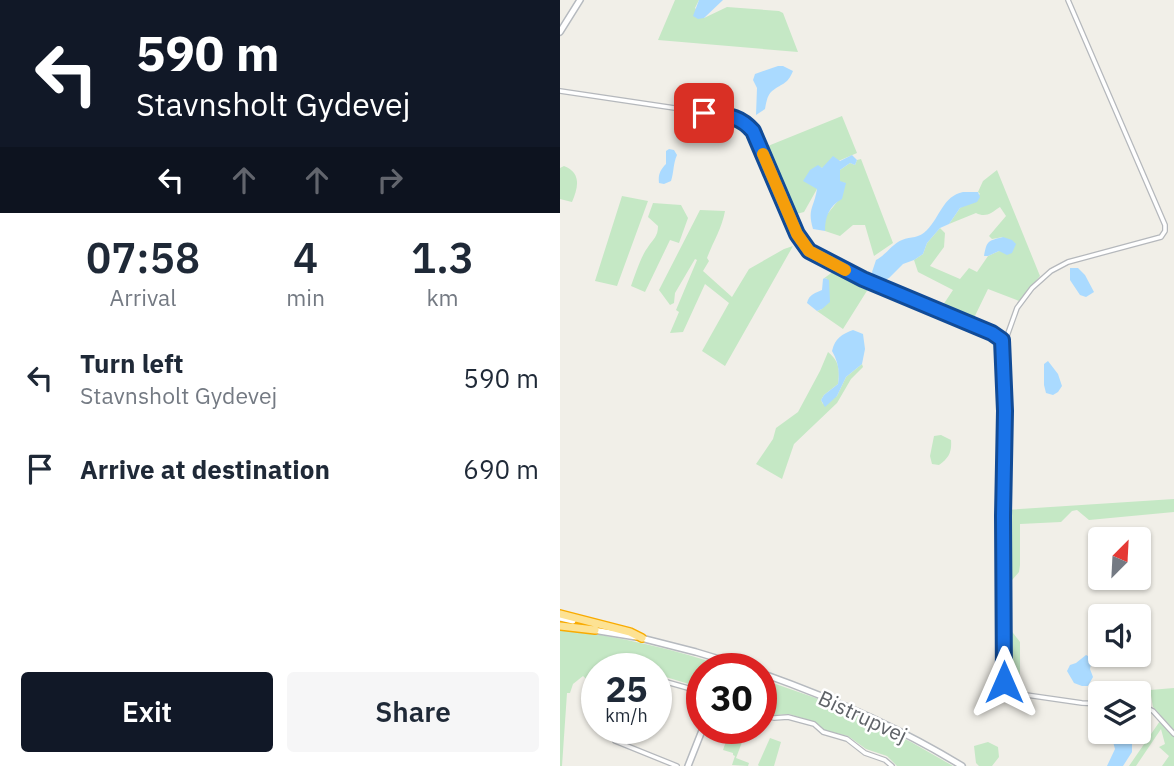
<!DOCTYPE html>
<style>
body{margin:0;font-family:"IBM Plex Sans",sans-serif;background:#f6f6f7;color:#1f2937;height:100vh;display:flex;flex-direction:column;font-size:26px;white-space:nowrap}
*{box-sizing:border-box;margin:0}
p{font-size:23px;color:#747a83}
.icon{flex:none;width:38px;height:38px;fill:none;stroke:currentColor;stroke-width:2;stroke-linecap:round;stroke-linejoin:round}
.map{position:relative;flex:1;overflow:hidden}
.side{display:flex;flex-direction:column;background:#fff;width:560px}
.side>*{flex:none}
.banner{background:#111827;color:#fff;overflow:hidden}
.needle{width:46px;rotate:24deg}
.tools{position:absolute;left:528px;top:527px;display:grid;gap:14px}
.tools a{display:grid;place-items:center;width:63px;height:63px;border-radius:7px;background:#fff;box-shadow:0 2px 5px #0004;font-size:35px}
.speed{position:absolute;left:21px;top:653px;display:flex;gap:14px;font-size:35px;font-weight:700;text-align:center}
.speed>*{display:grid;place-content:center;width:91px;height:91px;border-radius:50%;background:#fff;box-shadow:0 2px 5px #0004;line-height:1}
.speed small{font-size:18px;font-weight:400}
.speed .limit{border:10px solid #d22;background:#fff;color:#111}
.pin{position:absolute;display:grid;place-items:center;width:60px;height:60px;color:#fff;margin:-30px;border-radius:14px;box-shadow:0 4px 10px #0006}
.me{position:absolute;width:77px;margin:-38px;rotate:0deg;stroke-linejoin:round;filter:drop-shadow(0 0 5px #0008)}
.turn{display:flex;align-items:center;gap:24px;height:147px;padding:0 21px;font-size:32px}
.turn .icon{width:91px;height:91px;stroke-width:2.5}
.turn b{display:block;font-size:49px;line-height:60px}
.lanes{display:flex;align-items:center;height:66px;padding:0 21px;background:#0003;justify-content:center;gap:35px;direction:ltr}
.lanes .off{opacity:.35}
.eta{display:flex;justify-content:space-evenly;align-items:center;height:119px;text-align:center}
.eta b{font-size:42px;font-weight:600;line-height:49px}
.primary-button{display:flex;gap:14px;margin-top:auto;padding:14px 21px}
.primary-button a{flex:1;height:80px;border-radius:7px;background:#111827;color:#fff;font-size:28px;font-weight:600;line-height:80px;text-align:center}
.primary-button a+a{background:#f6f6f7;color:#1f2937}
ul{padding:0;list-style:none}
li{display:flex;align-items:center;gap:21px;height:91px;padding:0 21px}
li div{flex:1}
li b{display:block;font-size:26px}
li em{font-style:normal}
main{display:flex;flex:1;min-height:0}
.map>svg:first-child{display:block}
</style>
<main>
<section class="side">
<div class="banner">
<div class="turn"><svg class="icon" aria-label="left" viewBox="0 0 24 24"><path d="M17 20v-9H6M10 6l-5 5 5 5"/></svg><div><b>590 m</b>Stavnsholt Gydevej</div></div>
<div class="lanes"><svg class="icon" aria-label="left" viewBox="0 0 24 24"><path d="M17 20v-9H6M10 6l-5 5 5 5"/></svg><svg class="icon off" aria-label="ahead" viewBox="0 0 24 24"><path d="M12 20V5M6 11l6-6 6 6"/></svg><svg class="icon off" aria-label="ahead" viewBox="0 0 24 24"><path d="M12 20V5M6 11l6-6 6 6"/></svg><svg class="icon off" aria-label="right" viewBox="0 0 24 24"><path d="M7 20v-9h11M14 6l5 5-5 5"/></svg></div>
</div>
<div class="eta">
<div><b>07:58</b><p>Arrival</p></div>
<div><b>4</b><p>min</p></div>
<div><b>1.3</b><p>km</p></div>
</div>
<ul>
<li><svg class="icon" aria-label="left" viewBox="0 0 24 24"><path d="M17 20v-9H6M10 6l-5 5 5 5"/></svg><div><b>Turn left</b><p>Stavnsholt Gydevej</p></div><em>590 m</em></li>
<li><svg class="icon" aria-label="arrive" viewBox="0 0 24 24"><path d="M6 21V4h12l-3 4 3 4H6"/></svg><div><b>Arrive at destination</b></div><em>690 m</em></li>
</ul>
<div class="primary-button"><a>Exit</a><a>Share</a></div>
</section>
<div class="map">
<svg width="614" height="766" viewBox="0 0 614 766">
<rect width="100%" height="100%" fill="#f1efe8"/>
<path fill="#c5e8c5" d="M115,0H139L135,8L144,18L167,7L219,11L223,13L238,52L98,40Z
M282,116L297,153L262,168L258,166L257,189L244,212L232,215L203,148Z
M301,159L333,243L314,256L305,225H293L280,236L265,231V217L277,202L285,183L280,182V170L290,163L295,165L297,160Z
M4,166C22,173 18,188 12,202L0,199V168Z
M437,170L480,276L459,301L428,289L412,322L381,308L393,290L358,272L354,260L363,254L367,243L380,228L385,233L384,247L370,266L400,279L409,268L417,272L428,256L439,251L443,237L432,239L429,236L446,216L440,207C431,213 426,218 416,213L389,224L400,208L420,194L418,192L423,181Z
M62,196L88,201L57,286L35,281Z
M93,203L121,205L128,218L119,243L110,240L85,292L71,286C75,275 81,256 88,247C93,239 98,237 98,226L88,217Z
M140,210L165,211C162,228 153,242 147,258L149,261L143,271L172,297L189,269L224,249L233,246L165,366L142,351L169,303L145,284L123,332L110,333L119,312L116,310L137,260L135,259L115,293L114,303L110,305L99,290Z
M274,267L310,286L283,329L257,311L262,309L269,294V283L266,278L263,279L274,271Z
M268,352C279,361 280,369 278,384L264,395L261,400L263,404L277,396L286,377L302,364L303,367L291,379L277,403L234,444L222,479L196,464L213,439L216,428L238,412L260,371Z
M381,435L391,440C392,452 389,458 379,465L372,464L370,456L374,436Z
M614,499V512L529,520L517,510L512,511L501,522L460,524V565L459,572L445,588L444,527L446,510Z
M447,625L460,642V687L455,691L447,681L446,674Z
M0,628C58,637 115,649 170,668H142V688L96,674V668H79L59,664L57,668H37V689L23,676L13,684L10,693H7L2,766H0Z
M201,679L270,703L351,742L393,766H337L327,756L306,749L288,736L264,730L255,722L229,714L215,715L201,711Z
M614,688V730L593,707L590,690Z
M600,721L614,736V766H602L609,756L599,747L605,744L601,729L576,766H569Z
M169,732L184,737L176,758L189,763L188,766L172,765L175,756L173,755V753L163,750Z
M210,738L221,742L214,766H199L198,765Z
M428,742L438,747L439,757L432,766H419L416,763L414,746Z"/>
<path fill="#aadaff" d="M139,0H163L144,18L138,19L133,16Z
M218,66H223L233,71C227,86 221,83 211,92C207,96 206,104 205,109L196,115L197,88L193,80L195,74Z
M109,149L114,150L117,155C113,164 114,172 111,181L104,184L99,183C98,175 100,170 106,164V151Z
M292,155L297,160L295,165L290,163L280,170V181L286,183L282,199C269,206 265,217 265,231L253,229C247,209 254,208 257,189L243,181L250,170L258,165L262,168L273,156L280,161Z
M403,192H418L420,197L417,202L400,208L389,224L380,228L367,243L363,254L354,260L343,264L329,278L318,283L315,281L312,272L316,260C326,255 332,244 342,240C351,236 359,239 367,230C380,217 383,196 403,192Z
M443,237L452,240L456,244L452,253L447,255L439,251L428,256H424C427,240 428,241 443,237Z
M510,268H518L525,275L534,292L526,297L520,295L510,280Z
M265,278L269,280L270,302L262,309L257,311L247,303C249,294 256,293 262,290L263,279Z
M293,330L303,334L305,349L302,364L286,377L277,396L265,407L261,400L264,395L278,384C280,372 278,361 272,351C275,338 282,334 293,330Z
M488,361L498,374L502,386L498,392L493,395L486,393L484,385V364Z
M526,655L532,658L530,669L533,677L528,686H522L514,683L507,671L510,665L516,663Z
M554,734L567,736L572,740V752L563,766H547L555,749L552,738Z"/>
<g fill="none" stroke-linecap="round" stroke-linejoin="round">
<g stroke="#b5b8bc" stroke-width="6">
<path id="street" d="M508,0L605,225V231L601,237L508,262L491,271L472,288L457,308L447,336L442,340L445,411L443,516L444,682L448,691L453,693L522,703L541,704
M0,91L175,117L185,122L193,131L237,234L249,251L303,279L432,333L442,340
M96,679L142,692
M579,704L593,711L614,734
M201,714L214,718L228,717L254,724L263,732L287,739L305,753L325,760L332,766
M55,741L117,766"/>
</g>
<g stroke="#b6babf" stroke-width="8">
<path id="secondary" d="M0,32L20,0
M0,618L13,621
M33,630L76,637
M81,638L136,652L189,668
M201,673C271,698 339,727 402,766
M128,766L143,728"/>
</g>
<g stroke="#f9ab00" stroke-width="10">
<path id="highway" d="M0,614L70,632L82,638
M0,626L35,630"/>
</g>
<use href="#street" stroke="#fff" stroke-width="3.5"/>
<use href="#secondary" stroke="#fff" stroke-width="5"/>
<use href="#highway" stroke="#fde293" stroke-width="7"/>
</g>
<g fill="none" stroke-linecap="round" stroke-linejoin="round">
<g stroke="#114b97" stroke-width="18">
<path id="route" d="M144,113C165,116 178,114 193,131L237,234L249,251L303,279L432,333L442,340L445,411L443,516L444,682"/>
</g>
<use href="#route" stroke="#1a73e8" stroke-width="12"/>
<path stroke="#f59e0b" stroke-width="12" d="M203,154L237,234L249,251L285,270"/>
</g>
<g text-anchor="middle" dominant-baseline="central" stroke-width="5" stroke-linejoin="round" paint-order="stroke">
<g font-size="21" fill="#5f6368" stroke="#fff">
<text transform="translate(303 716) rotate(25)">Bistrupvej</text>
</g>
</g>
</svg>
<div class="tools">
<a><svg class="needle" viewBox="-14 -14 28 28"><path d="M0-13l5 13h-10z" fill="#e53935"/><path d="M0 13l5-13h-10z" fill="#747a83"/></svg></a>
<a><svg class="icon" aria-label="sound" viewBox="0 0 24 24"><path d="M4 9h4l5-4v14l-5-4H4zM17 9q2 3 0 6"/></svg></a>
<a><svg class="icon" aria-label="layers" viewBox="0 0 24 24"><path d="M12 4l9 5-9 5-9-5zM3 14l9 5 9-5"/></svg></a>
</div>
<div class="speed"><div>25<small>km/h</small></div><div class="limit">30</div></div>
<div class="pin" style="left:144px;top:113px;background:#d93025"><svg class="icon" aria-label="arrive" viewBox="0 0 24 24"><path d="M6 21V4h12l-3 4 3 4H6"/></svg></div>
<svg class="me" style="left:444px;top:682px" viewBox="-20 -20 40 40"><path d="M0-17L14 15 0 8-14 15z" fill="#1a73e8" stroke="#fff" stroke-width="4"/></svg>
</div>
</main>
